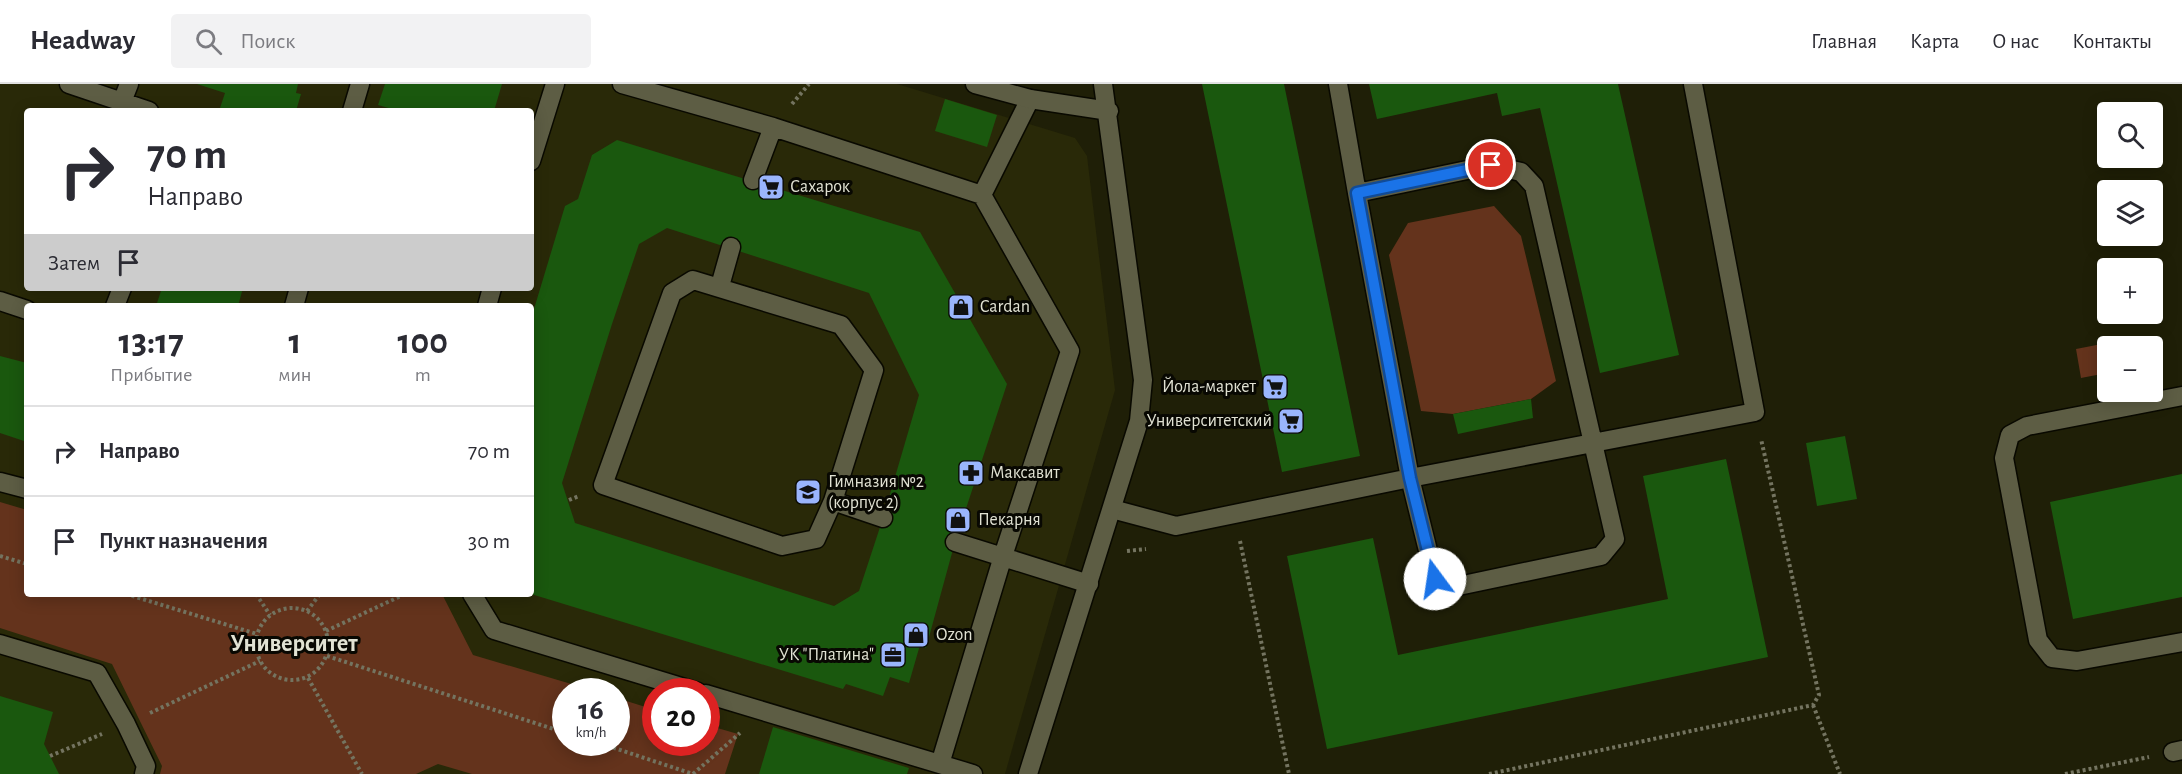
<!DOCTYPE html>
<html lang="ru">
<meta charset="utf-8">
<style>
body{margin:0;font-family:"Alegreya Sans",sans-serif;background:#f2f2f3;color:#2b2b33;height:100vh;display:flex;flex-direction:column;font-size:22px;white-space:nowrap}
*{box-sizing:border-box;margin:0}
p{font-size:20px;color:#7c7c81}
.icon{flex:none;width:33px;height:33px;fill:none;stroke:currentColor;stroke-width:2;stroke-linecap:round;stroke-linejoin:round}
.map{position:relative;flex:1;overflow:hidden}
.side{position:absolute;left:24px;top:219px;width:510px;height:294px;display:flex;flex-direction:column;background:#fff;border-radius:6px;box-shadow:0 3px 15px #0003}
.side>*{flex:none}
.banner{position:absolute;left:24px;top:24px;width:510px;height:183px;border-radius:6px;box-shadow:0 3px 15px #0003;background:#fff;color:#2b2b33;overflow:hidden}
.controls{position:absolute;left:2097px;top:18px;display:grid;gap:12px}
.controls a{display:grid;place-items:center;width:66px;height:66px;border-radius:6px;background:#fff;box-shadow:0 3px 15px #0003;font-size:30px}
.speed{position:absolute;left:552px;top:594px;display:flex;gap:12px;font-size:30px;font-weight:700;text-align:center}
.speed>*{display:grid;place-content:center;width:78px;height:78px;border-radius:50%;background:#fff;box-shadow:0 3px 15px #0003;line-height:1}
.speed small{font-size:15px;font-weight:400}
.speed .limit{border:9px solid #d22;background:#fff;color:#111}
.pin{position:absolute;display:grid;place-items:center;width:51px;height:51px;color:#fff;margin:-26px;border:3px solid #fff;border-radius:50%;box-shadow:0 2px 6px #0007}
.me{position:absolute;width:66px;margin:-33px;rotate:346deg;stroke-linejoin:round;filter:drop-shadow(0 0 4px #0008)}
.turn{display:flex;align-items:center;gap:21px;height:126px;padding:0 24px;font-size:27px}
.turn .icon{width:78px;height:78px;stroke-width:2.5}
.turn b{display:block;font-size:42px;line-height:51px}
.then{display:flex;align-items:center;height:57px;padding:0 24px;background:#0003;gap:12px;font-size:22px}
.eta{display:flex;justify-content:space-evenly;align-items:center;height:102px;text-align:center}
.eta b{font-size:36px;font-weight:600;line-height:42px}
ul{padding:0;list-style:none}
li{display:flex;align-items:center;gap:18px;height:90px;padding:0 24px;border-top:2px solid #e1e1e2}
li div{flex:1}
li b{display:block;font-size:22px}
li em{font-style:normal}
header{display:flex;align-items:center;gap:36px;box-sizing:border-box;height:84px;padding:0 30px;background:#fff;border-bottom:2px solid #e1e1e2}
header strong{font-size:28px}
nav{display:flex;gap:33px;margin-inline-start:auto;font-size:21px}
.search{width:420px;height:54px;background:#f2f2f3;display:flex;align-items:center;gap:15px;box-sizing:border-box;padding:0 21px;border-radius:6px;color:#7c7c81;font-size:22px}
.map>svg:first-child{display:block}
</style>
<header>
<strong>Headway</strong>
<div class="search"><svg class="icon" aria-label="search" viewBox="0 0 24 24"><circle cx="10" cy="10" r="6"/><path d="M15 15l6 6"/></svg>Поиск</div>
<nav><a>Главная</a><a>Карта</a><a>О нас</a><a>Контакты</a></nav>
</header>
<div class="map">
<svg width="2182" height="690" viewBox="0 0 2182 690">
<rect width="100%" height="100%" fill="#1f1f07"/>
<path fill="#292908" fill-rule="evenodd" d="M0,0H897L1075,54L1087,72L1115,306L1005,690H0ZM27,27H531V204H27ZM27,222H531V510H27ZM566,608H616V658H566ZM656,608H706V658H656Z"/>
<path fill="#64331c" d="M1494,122L1521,152L1556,297L1531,315L1453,330L1421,327L1389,171L1408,139Z
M2112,258L2113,262H2108L2107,289L2081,294L2076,265Z
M0,418L27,426V510H442L473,571L595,607L566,608V658H616L617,614L655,626L656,658H706L707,641L738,650L725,690H472L438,680L416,690H160L162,682L112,580L0,544Z"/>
<path fill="#1a580e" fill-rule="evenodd" d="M197,0H298L296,9L301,10L296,27H219L225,9Z
M385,0H502L494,27H399L378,21Z
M1202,0H1284L1360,372L1282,388Z
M1369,0H1618L1679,271L1600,289L1540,24L1502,32L1497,9L1377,35Z
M945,15L997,31L987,63L935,47Z
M617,56L920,148L1007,300L955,458L926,564L920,561L909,599L890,593L883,612L846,600L843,605L531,510V235L565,122L578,115L592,71ZM667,144L869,209L919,311L883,434L859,507L834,522L575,439L562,399L612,240L639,160Z
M162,204H243L238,222H156Z
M0,272L27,279V358L0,349Z
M1531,315L1533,334L1458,350L1453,330Z
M1845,352L1857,415L1817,422L1806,359Z
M1726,375L1768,573L1327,665L1287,472L1373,454L1398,571L1668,515L1643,392Z
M2182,390V513L2073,535L2050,418Z
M0,612L53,628L44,660L59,690H0Z
M773,643L909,684L907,690H759Z"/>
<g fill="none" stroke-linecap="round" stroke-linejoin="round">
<g stroke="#090900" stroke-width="21">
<path id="service" d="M69,0L149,27
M622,0L773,43L982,111L1070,267L1003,472L940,680
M1338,0L1357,109
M122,18L129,0
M352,27L360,0
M531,77L555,0
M1491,81L1521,88L1534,102L1615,455L1601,472L1449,504L1435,495L1410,394L1357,109Z
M753,96L773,43
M982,111L1030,15
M693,196L841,241L874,286L833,417L816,455L782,462L603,401L672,209Z
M720,202L731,163
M0,217L27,226
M115,222L122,204
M294,222L299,204
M487,222L492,204
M2182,312L2027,342L2010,351L2004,374L2038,556L2052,574L2077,577L2182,558
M0,398L27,405
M833,417L883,434
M1112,425L1176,442L1410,394L1755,328L1693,0
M955,458L1089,500
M472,510L494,546L698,608
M0,560L97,589L126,640L146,682L144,690
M706,610L973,690
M2173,668L2182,666"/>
</g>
<g stroke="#090900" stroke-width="21">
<path id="minor" d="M975,0L1030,15L1109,27
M1028,690L1139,337L1143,296L1103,0"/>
</g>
<path stroke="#747460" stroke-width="4" stroke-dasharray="3 3" stroke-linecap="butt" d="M792,20L809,0
M569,416L579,412
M1240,457L1289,690
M1127,467L1146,465
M0,472L27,480
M126,510L257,550
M256,510L270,531
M256 560a36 36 0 1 1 72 0a36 36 0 1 1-72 0Z
M307,527L320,510
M326,547L405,510
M327,572L566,649
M308,594L362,690
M1813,621L1840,690
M150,629L260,577
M596,658L693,690
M50,672L102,650
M693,690L740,649
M1489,690L1813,621L1819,611L1761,355
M2065,690L2149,673"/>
<use href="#service" stroke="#5d5d44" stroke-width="18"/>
<use href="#minor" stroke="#5d5d44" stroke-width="18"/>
</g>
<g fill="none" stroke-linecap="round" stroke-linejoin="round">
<g stroke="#114b97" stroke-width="15">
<path id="route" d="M1435,495L1410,394L1357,109L1491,81"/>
</g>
<use href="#route" stroke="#1a73e8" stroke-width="10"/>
</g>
<defs>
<g id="supermarket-square" transform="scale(1.35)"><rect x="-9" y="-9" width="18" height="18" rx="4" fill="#9ab5fd" stroke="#080802"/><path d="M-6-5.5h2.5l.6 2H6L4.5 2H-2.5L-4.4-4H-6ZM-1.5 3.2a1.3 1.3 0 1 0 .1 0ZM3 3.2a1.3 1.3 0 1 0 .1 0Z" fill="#111"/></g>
<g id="shop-square" transform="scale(1.35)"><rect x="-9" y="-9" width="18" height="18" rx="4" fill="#9ab5fd" stroke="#080802"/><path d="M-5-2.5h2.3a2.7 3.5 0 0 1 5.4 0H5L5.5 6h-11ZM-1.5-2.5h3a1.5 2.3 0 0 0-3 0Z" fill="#111"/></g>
<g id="pharmacy-square" transform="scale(1.35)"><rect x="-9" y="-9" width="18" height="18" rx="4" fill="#9ab5fd" stroke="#080802"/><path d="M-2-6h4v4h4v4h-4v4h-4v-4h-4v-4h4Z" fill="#111"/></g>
<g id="school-square" transform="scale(1.35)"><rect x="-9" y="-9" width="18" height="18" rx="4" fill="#9ab5fd" stroke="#080802"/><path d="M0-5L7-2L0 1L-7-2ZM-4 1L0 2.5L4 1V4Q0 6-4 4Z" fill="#111"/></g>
<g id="office-square" transform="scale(1.35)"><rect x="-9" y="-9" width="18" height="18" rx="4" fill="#9ab5fd" stroke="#080802"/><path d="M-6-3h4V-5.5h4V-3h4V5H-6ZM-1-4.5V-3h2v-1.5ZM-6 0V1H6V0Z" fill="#111"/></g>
</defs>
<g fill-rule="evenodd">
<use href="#supermarket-square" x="771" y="103"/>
<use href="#shop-square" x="961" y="223"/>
<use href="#supermarket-square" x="1275" y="303"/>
<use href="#supermarket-square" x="1291" y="337"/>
<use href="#pharmacy-square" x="971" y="389"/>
<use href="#school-square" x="808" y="408"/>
<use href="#shop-square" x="958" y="436"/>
<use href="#shop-square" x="916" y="551"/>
<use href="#office-square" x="893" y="571"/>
</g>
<g text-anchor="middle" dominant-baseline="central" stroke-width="6" stroke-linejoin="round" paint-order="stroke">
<g font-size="18" fill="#e1e2d3" stroke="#080802" text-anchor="start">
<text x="790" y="103">Сахарок</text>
<text x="980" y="223">Cardan</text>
<text x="1256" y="303" text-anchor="end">Йола-маркет</text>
<text x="1272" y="337" text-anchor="end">Университетский</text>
<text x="990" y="389">Максавит</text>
<text x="828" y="398">Гимназия №2<tspan x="828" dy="21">(корпус 2)</tspan></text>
<text x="978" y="436">Пекарня</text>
<text x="936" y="551">Ozon</text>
<text x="874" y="571" text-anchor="end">УК "Платина"</text>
</g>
<g font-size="24" font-weight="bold" fill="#e1e2d3" stroke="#080802">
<text x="294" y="560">Университет</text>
</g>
</g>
</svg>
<div class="controls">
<a><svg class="icon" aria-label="search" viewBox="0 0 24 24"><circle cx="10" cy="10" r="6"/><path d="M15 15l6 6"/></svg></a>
<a><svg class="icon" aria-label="layers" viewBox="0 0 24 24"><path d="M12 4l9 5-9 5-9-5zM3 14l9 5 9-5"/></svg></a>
<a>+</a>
<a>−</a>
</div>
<div class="speed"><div>16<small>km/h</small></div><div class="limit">20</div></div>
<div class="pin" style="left:1491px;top:81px;background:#d93025"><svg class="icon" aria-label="arrive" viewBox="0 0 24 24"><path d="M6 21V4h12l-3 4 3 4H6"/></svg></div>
<svg class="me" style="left:1435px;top:495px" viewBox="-20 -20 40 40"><circle r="19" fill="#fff"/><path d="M0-13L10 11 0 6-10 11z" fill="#1a73e8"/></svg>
<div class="banner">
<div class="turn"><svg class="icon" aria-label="right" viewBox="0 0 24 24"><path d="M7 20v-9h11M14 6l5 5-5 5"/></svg><div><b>70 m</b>Направо</div></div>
<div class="then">Затем<svg class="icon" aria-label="arrive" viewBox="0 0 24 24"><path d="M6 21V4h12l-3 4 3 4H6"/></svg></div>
</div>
<section class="side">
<div class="eta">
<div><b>13:17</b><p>Прибытие</p></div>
<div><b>1</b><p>мин</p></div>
<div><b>100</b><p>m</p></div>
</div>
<ul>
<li><svg class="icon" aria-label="right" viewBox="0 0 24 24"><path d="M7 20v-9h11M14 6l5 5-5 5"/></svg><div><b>Направо</b></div><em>70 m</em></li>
<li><svg class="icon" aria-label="arrive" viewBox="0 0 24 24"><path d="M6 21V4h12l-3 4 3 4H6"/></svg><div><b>Пункт назначения</b></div><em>30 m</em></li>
</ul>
</section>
</div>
